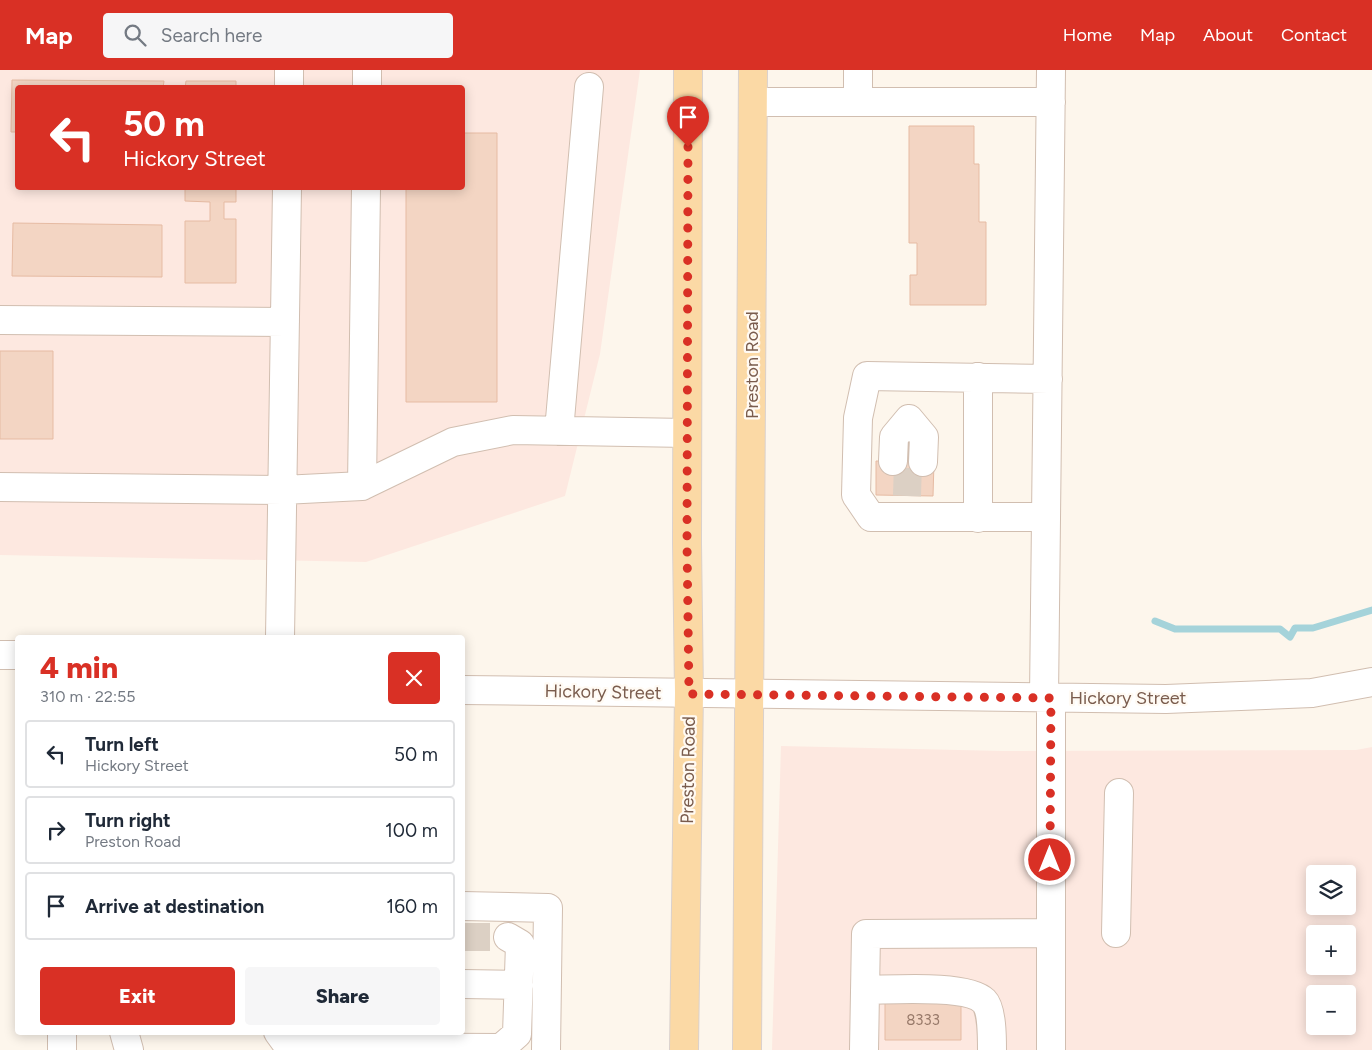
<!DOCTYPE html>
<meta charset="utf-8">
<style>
body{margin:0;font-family:Figtree,sans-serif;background:#f6f6f7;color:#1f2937;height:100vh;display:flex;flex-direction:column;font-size:19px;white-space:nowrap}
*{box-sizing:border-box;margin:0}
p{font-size:16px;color:#747a83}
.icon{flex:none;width:28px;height:28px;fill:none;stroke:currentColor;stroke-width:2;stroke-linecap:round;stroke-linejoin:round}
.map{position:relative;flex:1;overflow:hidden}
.sheet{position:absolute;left:15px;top:565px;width:450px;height:400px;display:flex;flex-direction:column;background:#fff;border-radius:5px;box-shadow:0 2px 12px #0003}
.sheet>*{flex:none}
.guide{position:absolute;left:15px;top:15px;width:450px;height:105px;border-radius:5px;box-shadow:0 2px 12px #0003;background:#d93025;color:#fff;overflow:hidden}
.fabs{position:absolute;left:1306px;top:795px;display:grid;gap:10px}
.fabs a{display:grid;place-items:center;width:50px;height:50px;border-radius:5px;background:#fff;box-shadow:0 2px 12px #0003;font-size:25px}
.pin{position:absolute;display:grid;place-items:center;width:42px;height:42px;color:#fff;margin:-51px -21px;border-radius:50% 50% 50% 0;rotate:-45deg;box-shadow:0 0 5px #0007}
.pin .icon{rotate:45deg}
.me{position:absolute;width:55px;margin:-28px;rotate:0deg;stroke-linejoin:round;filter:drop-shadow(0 0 4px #0008)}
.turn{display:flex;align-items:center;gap:18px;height:105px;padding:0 25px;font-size:22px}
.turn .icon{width:65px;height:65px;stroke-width:2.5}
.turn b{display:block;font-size:35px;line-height:42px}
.round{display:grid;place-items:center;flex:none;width:52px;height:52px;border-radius:5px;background:#f6f6f7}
.overview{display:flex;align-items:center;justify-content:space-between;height:85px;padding:0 25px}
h1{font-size:30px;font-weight:800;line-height:38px;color:#d93025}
.cta{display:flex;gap:10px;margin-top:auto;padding:10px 25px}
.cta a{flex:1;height:58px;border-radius:5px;background:#d93025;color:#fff;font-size:20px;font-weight:800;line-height:58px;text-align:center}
.cta a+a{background:#f6f6f7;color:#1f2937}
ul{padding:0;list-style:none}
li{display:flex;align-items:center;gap:15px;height:68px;margin:0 10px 8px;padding:0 15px;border:2px solid #e0e1e3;border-radius:5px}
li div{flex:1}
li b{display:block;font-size:19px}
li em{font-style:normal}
header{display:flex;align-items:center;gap:30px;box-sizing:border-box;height:70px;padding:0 25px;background:#d93025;color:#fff}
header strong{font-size:24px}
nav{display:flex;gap:28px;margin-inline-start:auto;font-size:18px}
.search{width:350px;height:45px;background:#f6f6f7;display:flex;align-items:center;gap:12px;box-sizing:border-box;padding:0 18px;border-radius:5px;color:#747a83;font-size:19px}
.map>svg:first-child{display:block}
</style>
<header>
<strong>Map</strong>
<div class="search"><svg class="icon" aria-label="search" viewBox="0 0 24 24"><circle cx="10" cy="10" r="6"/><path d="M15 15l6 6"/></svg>Search here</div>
<nav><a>Home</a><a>Map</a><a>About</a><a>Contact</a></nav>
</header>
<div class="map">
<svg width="1372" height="980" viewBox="0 0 1372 980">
<rect width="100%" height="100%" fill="#fdf6ec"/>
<path fill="#fde8e0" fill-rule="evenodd" d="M0,0H640L600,284L565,426L366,492L0,485ZM18,18H462V118H18Z
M781,676L1003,681L1356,680L1372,677V980H772ZM1315,804H1348V836H1315ZM1315,864H1348V896H1315ZM1315,924H1348V956H1315Z"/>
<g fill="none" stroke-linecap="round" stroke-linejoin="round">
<path stroke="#a5d3da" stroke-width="7" d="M1155,551L1175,559H1280L1290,567L1295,558H1313L1372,540"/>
</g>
<path fill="#f3d5c3" stroke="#e6bba3" d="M12,10L164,11L163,18H18V62H11Z
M186,11H236V18H185Z
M909,56H974V94H979V152H986V235H910V205H917V173H909Z
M462,63H497V332H406V118H462Z
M185,118H236V132H224V149H236V213H185V151H210V132L185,131Z
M13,153L162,155V207L12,206Z
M0,281H53V369H0Z
M876,391L934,392L933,426L876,425Z
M885,930H961V970H885Z"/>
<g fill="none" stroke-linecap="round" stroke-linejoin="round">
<path stroke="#dcd0c4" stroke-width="28" stroke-dasharray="28 14" stroke-linecap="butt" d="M907,426L908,391
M462,867H508"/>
<g stroke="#d1beb0" stroke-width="30">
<path id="minor" d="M858,0V32
M289,18V0
M367,18V0
M753,32H1051
M0,250L285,252
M559,361L589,17
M893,391L894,367L909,349L924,367L923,392
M362,416L453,372L513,360L687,363
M0,417L283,420L362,416L366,118
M1046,447H871L856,425L858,348L867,306L1048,309
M978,448V307
M280,568L287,118
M0,585H18
M462,620L1166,629L1312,623L1372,612
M1044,628L1051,0
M1051,628V980
M462,836L548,838L546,980
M1116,863L1119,723
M462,914L519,915
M865,920C890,920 967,914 984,931C992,939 992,968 992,980
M124,962L129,980
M278,962L289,977L501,978L517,964L520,874L508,867
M62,980V962
M864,980L866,864L1050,863"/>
</g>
<g stroke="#dad1cd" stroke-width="30">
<path id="major" d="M684,980L689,623L687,473L688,0
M747,980L753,0"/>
</g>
<use href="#minor" stroke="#fff" stroke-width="28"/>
<use href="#major" stroke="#fbd9a5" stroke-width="28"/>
</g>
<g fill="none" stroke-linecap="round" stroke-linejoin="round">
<path stroke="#d93025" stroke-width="9" stroke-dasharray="0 16.2" d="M688,77L687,473L689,624L1051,628L1050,790"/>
</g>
<g text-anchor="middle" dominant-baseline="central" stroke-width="4.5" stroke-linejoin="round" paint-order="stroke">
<g font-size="15" fill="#987a6a">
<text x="923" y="950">8333</text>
</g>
<g font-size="18" fill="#7a5c4d" stroke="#fffaf3">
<text transform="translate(752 295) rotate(-90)">Preston Road</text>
<text transform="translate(603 622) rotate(1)">Hickory Street</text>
<text x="1128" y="628">Hickory Street</text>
<text transform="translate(688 700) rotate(-89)">Preston Road</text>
</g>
</g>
</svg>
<div class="fabs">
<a><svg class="icon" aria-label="layers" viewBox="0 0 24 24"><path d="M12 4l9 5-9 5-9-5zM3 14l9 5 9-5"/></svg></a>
<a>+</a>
<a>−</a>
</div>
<div class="pin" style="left:688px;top:77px;background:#d93025"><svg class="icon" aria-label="arrive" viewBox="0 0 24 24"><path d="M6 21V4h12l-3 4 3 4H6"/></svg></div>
<svg class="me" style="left:1050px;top:790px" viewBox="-20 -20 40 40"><circle r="17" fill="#d93025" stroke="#fff" stroke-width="3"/><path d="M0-11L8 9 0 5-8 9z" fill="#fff"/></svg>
<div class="guide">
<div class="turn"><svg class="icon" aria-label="left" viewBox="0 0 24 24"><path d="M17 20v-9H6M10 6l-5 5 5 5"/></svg><div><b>50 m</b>Hickory Street</div></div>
</div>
<section class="sheet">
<div class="overview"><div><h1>4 min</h1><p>310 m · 22:55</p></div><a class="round" style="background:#d93025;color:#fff"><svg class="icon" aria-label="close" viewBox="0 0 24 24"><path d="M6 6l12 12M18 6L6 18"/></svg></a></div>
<ul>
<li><svg class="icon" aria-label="left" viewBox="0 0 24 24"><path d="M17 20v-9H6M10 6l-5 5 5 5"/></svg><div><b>Turn left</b><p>Hickory Street</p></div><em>50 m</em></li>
<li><svg class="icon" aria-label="right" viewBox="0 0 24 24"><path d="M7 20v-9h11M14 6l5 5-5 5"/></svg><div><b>Turn right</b><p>Preston Road</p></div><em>100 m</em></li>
<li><svg class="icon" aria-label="arrive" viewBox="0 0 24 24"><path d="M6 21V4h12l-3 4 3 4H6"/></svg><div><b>Arrive at destination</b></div><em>160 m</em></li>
</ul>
<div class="cta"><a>Exit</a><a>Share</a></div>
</section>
</div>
